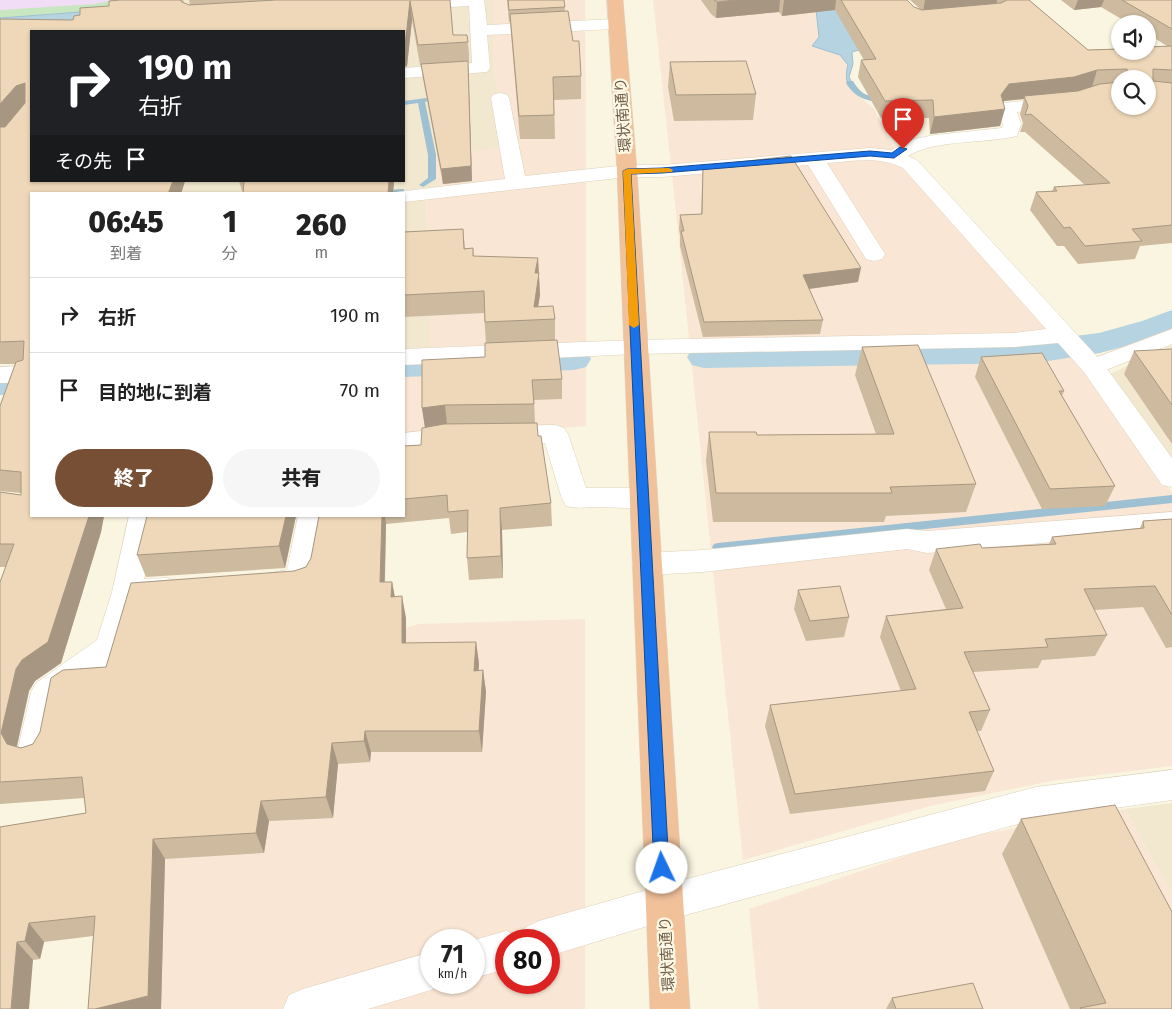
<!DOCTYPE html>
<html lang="ja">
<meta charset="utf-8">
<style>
body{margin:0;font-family:"Fira Sans","Noto Sans JP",sans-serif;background:#f6f6f6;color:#222;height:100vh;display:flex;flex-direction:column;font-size:19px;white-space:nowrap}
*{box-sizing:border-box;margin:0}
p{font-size:16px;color:#767676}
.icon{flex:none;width:28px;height:28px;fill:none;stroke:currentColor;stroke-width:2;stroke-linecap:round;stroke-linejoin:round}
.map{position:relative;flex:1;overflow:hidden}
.details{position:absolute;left:30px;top:192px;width:375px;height:325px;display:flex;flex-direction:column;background:#fff;border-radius:0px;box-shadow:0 1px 4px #0004}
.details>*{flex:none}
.guide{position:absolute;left:30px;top:30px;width:375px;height:152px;border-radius:0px;box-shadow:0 1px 4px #0004;background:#202124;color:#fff;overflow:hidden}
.buttons{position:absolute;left:1111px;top:15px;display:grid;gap:10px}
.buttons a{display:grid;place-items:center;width:45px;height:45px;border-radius:50%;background:#fff;box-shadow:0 1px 4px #0004;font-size:25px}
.speed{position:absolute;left:420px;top:929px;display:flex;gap:10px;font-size:25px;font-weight:700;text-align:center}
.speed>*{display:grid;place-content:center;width:65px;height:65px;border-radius:50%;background:#fff;box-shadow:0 1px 4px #0004;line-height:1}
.speed small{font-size:12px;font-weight:400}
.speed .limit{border:8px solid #d22;background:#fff;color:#111}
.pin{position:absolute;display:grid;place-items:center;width:42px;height:42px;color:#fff;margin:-51px -21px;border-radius:50% 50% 50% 0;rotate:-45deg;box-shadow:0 0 5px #0007}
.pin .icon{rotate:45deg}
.me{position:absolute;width:55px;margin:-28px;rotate:357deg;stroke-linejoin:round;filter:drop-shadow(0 0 4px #0008)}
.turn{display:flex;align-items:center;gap:18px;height:105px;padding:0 25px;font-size:22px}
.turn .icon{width:65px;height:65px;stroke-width:2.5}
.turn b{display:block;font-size:35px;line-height:42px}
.then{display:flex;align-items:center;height:48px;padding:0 25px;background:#0003;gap:10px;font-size:19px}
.eta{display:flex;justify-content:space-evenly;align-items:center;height:85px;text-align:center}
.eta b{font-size:30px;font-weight:800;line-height:35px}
.action{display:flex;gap:10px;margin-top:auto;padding:10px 25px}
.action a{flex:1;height:58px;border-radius:30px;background:#764f35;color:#fff;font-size:20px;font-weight:800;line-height:58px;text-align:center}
.action a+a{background:#f6f6f6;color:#222}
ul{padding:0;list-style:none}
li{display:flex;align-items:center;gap:15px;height:75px;padding:0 25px;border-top:1px solid #e0e0e0}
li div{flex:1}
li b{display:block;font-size:19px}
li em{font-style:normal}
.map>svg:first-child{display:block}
</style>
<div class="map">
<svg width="1172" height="1009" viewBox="0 0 1172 1009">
<rect width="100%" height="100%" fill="#faf5e0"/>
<path fill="#f1e8cf" d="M147,0H493V70L512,147L434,157L438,187L370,194H71L75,181H404V31H31L0,23L129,12Z
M426,197L431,374L404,375V199Z
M1172,345V463L1110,374Z
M1172,803V894L1125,809Z"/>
<path fill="#fae6d4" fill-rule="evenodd" d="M493,0H585L586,172L438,187L434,157L512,146L493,70Z
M653,0H822L849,64L848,81L858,95L874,109L895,150L671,166Z
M876,159L905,167L1083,364L1172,493V766L1051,781L930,806L743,860L672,174Z
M586,180V426L462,436L404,444V375L430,374L426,197Z
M585,619V1009H90L100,893L375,637L419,624ZM431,940H474V982H431ZM506,940H549V982H506Z
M1125,809L1172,894V1009H759L749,909L959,838Z"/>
<path fill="#f1ddf6" d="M0,0H120L112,5L0,15Z"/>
<path fill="#c8e6c0" d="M114,0H129L108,10L0,18V10L95,4Z"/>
<path fill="#b6d3e2" stroke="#9dc0d3" d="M815,0L850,17L866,48L852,52L853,64L849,77L858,95C847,85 844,80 848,65L840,55L812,46L819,37Z
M108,10L135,14L23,30L0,43V18Z"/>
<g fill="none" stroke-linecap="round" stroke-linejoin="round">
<path fill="#9dc0d3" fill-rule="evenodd" d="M847,81H853C865,102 873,92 888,101L884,103C867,101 855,98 846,83Z
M426,98L430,100L425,102L436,155V179L423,187L419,185L428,178V155L418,103L404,105V101Z
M401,189H404V193H375L379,191Z
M1172,495V503L718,551L714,550L712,547L714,544L718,543Z"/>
<path fill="#b6d3e2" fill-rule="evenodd" d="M1172,310V332L1166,335L1100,353L1035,363L704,368L692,365L687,357L692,349L704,346L1035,341L1099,333L1142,321Z
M574,348L586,351L591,359L586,367L574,370L404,377V355Z
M31,372V394L0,395V373Z"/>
<g stroke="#ddd2bd" stroke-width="1">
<path id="street" d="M409,0H484L487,25L616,19L622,21L624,24L622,27L616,29L487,35L490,68L487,72L404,78V68L472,63L469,6L412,9L406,7L404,4Z
M1120,87V97L1094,99L1072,106L1017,112L1021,124L1017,136C984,144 936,139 908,156L917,160L1102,362L1172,458V487L1162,485L1084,372L1058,343L1014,347L635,354L404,365V349L635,340L1014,333L1046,329L903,168C879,156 853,161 827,163L885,254L882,259L874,261L866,259L863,254L808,165L662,177H627L404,202V194H395L397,192L505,179L491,98L494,94L500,93L506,94L509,98L525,176L627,165H662L870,148L891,150L914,139L935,135L1002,128L1003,124L998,111L1004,103L1069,96L1092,89Z
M31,366V382L0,383V367Z
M555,425L564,428L568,434L586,488H643L653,491L657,498L653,505C635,510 616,507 598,507C586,507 577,509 566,506L562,499L545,443L501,444L492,441L488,435L492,429L501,426Z
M458,427L467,430L471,436L467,442L404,451V433Z
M1172,512V532L927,553L907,549L703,572L646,575L636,572L632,564L636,556L646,553L703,550L907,529L927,531Z
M129,516H157L144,579L166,578L176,581L181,589L176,597L166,600L139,602L125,647L121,656L62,699L51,753L46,763L34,767L22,763L17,753L31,692L36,683L97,640L112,592Z
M298,516H326L315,580L310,588C296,593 280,595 266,590L261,582L266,574L287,570Z
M1172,770V800L1036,819L664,921L549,956V940H506V969L474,978V940L506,931L519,937L520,939L526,927L539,921L664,885L1036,787Z
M431,952V982H445L431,990L368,1009H283L289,995L303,989Z"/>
</g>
<g stroke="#dfd1b8" stroke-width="1">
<path id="secondary" d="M1172,329V344L1093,375L1084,372L1081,367L1084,362Z"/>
</g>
<g stroke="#dcd8d3" stroke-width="1">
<path id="highway" d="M607,0H623L637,171L690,1009H650L617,171Z"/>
</g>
<use href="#street" fill="#fff" fill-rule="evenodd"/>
<use href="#secondary" fill="#fff" fill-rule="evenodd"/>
<use href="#highway" fill="#f1c19a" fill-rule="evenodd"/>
</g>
<path fill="#cdba9f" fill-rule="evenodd" d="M120,0H183L184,3L190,5L189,0H450L453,35H467L469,54V61H468L472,181L443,184L423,79L421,65H420L412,20L407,66L404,67L405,80L31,31V181H185L181,194L31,516H104L101,532L61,663L35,681L29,691L17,747L21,748L33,744L106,667L294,571L306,567L311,558L319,516H404V446L421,445L425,427L422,408L485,357L486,343L484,313L404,317V232L463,229L465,248H473L474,256L538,258L540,295L538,306L555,319V340L562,379V399L534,400L535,423L551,503L552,526L502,530L503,578L469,580L467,558V532L451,534L449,518L386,524L385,582H392L395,597L406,618V643L476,642L479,664L478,670H483L486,692L482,752H371L370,762L338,764L333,818L269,821L264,853L165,859L161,1009H88L93,936L44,942L40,959L33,960L0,1009V827L86,813L84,798L0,804V582L6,567H0V492L21,495V493L0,491V406L15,364H0V19L73,20L80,15L109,6Z
M507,0H564L565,11L573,41L581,76V99L554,100L555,139H520L510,22H509Z
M701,0H907L914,7L920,9L910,0H1029L1088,50L1167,46L1148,34V24H1130L1101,7L1074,10L1061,0H1172V243L1140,246L1135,259L1078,264L1064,246H1057L1030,210L1036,192L1052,191L1054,187L1085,185L1025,132H1020L1023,123L1020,114L1024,99L1004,101L1000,126L930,134L929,118H881L858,77L861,60H864L835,10L782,16L779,12L716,18L711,14ZM1120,79H1148L1120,106Z
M670,62L756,94L753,120L674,121L668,87Z
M703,166L858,282L809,289L823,320L820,334L703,337L680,246V235L679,229L680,215L701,214Z
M239,181H394L393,194H243L244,191H242Z
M862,347L976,484L966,512L886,516L884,522H713L706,461L709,432L757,435L876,434L855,375Z
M1172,349V444L1124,374L1134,351Z
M981,357L1064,391L1062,396L1115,486L1105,506L1042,509L975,377Z
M296,516L285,568L146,577L137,555Z
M1172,519V647L1166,648L1143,607L1094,610L1107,635L1095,656L1042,660L1038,668L973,672L990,710L981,731H977L994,771L985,791L790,814L765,726L770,705L901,691L880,637L886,616L946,609L929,570L936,549L982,548L1049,544L1052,537L1140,528L1143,521Z
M798,590L849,617L844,637L806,641L794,609Z
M1021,819L1172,1009H1070L1002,854Z
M892,998L983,1009H886Z"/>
<path fill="#a79782" d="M736,0H780L779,12L716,18L717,2Z
M784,0H836L835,10L782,16Z
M925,0H997L996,5L923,12Z
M1078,0H1104L1101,7L1074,10Z
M410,1L412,20L407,66L404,67L405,80L404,94V47Z
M468,61L472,181L443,184L441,169Z
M1097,70L1092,87L1069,94L1024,96V99L1004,101L998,110L1005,109L1000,126L930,134L934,117L1009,84Z
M25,83L31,101L0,133V104L16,86Z
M173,181H185L181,194H168Z
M389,181H394L393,194H388Z
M538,258L540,295L536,320L534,307L535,273Z
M861,268L858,282L801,290L803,275Z
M445,405L447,425L425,428L422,408Z
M500,508L502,530L503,578L501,556Z
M89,516H104L101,532L61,663L35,681L29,691L15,754L7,744L1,733L16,669Z
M286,516H296L285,568L279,546Z
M382,516H385L386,524L384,605L380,582Z
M392,582L396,604L391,597Z
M402,596L406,618V665L402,643Z
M476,642L479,664L477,692L474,671Z
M483,670L486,692L482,752L479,731Z
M365,731L371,752L370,762L364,741Z
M332,743L338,764L333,818L326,797Z
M261,801L269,821L264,853L256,833Z
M153,839L165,859L161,1009H95Z
M29,923L44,942L40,959L25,941Z
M17,942L33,960L29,1009H11Z"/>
<path fill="#eed8b9" stroke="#a79782" d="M120,0H180L182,2L189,5L276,0H450L453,35H467L468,42L418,45L410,1L405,46L404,47V31H31V181H173L168,194H31V516H89L48,642L22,660L16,669L1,733L7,744L21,748L33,744L40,732L51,678L63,670L106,667L131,583L294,571L306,567L311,558L319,516H382L380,582H392L391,597L402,596V643L476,642L474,671L483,670L479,731H365L364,741L332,743L326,797L261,801L256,833L153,839L148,996L95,1009H88L95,916L29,923L25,941L17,942L11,1009H0V827L86,813L82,777L0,782V582L14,544H0V492L21,495V472L0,470V406L16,362L23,360L24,341L0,342V127H5L25,103V83L16,86L0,104V19L73,20L74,16L80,15V8L109,6V1Z
M508,0H564L565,7L509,10Z
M714,0H736L717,2Z
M841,0H907L914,7L922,10L1001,3L1007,0H1029L1088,50L1120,49V51H1148V47L1172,46V70L1153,69V81L1172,83V225L1132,229L1142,241L1085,246L1070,227L1064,228L1036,192L1057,191L1054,187L1110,183L1031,114L1025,115L1028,106L1024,96L1078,91L1100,84L1120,82V106H1148V79H1128L1127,69L1097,70L1074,77L1009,84L1001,95L1005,109L934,117L933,100L885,101L861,60L876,59Z
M1122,0H1172V29Z
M568,11L573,41H579L581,76L553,77L554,115L519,116L510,14Z
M468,61L471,166L441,169L421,64Z
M746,61L756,94L676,95L670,62Z
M791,156L861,268L803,275L823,320L704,322L681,231H684L680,215L702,214L703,166Z
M244,181H389L388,194H243Z
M463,229L464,249L473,248V256L538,258L535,273H539L534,307L553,306L555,319L485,322L484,291L404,295V232Z
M557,340L562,379L532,380L534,404L445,405L422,408V360L485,357V343Z
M918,345L976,484L890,487L892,493H716L709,432H756L757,435L894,434L862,347Z
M1172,349V405L1134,351Z
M1042,353L1064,391H1059L1115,486L1050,489L981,357Z
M537,423L538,436H541L551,503L500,508L501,556L467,558L468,510L448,512L447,495L404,499V446L421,445L422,428L444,424Z
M147,516H286L279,546L137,555Z
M1172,519V615L1155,586L1084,589L1107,635L1045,639L1048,647L964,652L990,710L969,712L994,771L795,794L770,705L916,689L886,616L963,608L936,549L980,544L982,548L1056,544L1052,537L1144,528L1143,521Z
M840,586L849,617L810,621L798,590Z
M1115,805L1172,912V1009H1081L1080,1008L1106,1003L1021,819Z
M973,983L983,1009H896L892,998Z"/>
<path fill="#1a73e8" stroke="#114b97" d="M900,147L907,149L894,158L870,156L662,173L631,174L669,868L667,873L662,875L656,873L654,868L623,171L627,169L662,168L870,151L892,153Z"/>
<path fill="#f59e0b" d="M669,168L673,170L672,172L631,174L639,325L634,328L629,325L623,171L627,169Z"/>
<g text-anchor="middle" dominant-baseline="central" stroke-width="4.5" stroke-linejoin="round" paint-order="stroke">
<g font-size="15" fill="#6f5e49" stroke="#fef9e5">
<text transform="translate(623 115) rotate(-94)">環状南通り</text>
<text transform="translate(667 954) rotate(-93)">環状南通り</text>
</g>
</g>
</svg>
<div class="buttons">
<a><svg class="icon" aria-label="sound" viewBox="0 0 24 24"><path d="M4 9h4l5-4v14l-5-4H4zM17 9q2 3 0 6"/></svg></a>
<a><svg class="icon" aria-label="search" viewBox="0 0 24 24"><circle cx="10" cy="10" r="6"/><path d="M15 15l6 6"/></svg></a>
</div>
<div class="speed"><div>71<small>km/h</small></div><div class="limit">80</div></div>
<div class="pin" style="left:903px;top:149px;background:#d93025"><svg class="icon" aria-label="arrive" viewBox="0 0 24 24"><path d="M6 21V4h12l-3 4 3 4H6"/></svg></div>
<svg class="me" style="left:662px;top:868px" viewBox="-20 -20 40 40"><circle r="19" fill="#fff"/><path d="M0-13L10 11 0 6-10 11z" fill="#1a73e8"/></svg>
<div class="guide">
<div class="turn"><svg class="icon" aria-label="right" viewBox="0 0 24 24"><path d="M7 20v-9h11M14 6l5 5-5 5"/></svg><div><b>190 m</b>右折</div></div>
<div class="then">その先<svg class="icon" aria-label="arrive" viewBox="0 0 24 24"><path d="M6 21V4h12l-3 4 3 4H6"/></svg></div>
</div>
<section class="details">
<div class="eta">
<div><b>06:45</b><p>到着</p></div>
<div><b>1</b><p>分</p></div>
<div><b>260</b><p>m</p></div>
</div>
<ul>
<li><svg class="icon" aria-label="right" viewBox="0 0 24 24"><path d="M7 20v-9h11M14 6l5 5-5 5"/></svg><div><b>右折</b></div><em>190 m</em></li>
<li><svg class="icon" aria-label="arrive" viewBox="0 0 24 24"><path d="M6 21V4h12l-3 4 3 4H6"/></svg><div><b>目的地に到着</b></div><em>70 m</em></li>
</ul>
<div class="action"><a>終了</a><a>共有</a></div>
</section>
</div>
